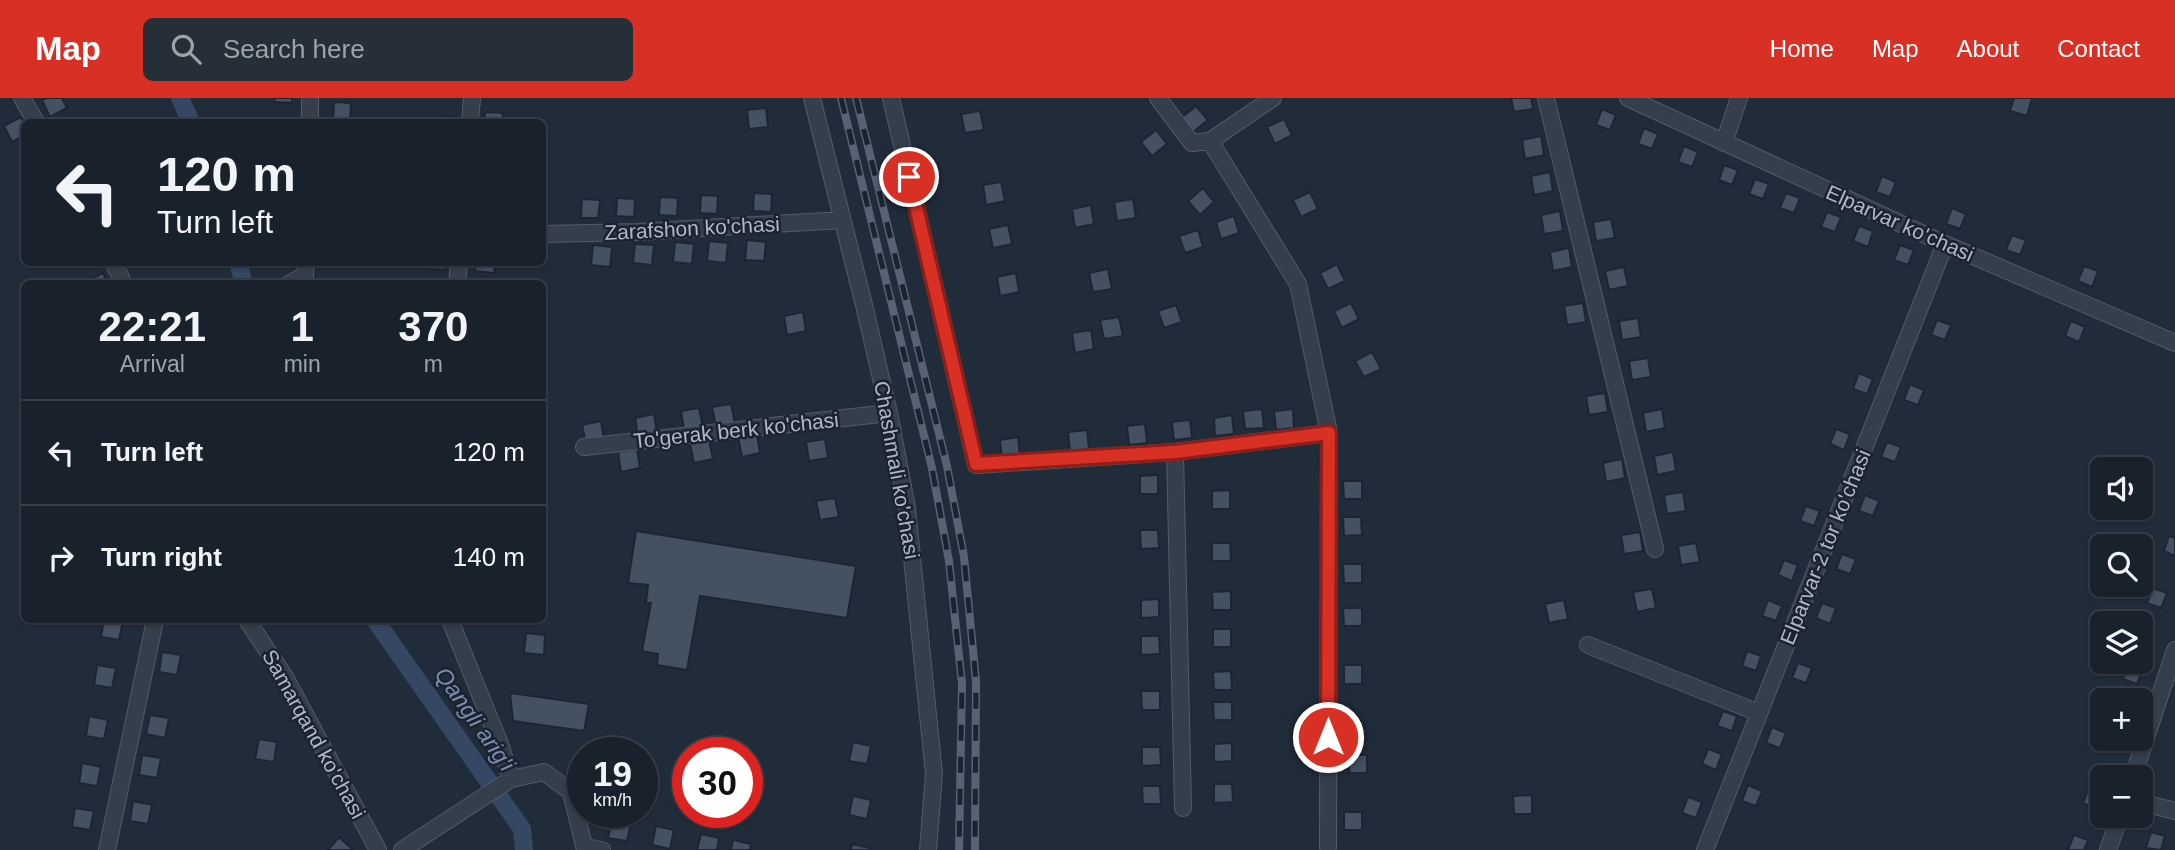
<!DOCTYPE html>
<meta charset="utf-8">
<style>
body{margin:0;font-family:Helvetica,sans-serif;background:#262e38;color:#f1f3f6;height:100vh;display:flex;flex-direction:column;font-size:26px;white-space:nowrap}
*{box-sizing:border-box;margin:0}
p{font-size:23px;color:#9fa3a9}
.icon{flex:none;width:38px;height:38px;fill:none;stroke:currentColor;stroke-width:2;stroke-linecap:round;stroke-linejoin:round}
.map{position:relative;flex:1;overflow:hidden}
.side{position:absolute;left:21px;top:182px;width:525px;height:343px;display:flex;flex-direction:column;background:#19212c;border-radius:10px;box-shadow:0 2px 5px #0004,0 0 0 2px #373e48}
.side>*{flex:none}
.banner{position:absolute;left:21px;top:21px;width:525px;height:147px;border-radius:10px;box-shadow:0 2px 5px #0004,0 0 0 2px #373e48;background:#19212c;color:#f1f3f6;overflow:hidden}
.tools{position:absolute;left:2090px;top:359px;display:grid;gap:14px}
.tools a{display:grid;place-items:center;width:63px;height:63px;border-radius:10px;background:#19212c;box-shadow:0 2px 5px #0004,0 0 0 2px #373e48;font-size:35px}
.speed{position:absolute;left:567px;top:639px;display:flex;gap:14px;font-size:35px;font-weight:700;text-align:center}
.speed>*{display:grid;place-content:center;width:91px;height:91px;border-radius:50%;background:#19212c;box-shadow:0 2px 5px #0004,0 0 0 2px #373e48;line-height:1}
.speed small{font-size:18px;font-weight:400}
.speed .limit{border:10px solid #d22;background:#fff;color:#111}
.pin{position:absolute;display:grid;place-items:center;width:60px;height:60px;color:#fff;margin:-30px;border:4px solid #fff;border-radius:50%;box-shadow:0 2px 7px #0007}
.me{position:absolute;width:77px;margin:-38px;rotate:0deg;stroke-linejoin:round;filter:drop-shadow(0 0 5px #0008)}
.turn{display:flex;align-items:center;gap:24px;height:147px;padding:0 21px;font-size:32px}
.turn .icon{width:91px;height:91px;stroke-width:2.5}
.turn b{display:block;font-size:49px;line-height:60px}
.eta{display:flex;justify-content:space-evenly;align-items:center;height:119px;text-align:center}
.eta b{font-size:42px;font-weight:700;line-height:49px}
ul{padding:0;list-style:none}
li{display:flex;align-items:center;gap:21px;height:105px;padding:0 21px;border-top:2px solid #373e48}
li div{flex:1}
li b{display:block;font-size:26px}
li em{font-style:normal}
header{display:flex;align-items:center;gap:42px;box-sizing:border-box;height:98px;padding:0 35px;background:#d93025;color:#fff}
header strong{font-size:33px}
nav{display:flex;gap:38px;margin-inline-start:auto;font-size:24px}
.search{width:490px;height:63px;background:#262e38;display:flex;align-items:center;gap:18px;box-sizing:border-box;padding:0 24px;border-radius:10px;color:#9fa3a9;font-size:26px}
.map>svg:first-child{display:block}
</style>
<header>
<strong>Map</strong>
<div class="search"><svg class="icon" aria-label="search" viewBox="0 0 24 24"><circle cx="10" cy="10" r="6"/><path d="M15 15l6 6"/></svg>Search here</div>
<nav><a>Home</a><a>Map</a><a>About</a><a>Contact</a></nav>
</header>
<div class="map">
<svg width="2175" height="752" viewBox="0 0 2175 752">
<rect width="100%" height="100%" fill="#212c3b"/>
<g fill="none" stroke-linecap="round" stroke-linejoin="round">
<path stroke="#354762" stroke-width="18" d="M180,0L191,24
M238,164L244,186
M375,522L522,731L524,752"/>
</g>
<path fill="#445162" stroke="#1d2532" stroke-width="2" d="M46,0H62L67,10L50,19L42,2Z
M275,0H292V5L274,4Z
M1511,0H1531L1533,11L1514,14Z
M2014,0H2032L2027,18L2010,13Z
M334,4L351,5L350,23L333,22Z
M1196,8L1208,22L1193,34L1181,20Z
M766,10L768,29L749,31L747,12Z
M1602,11L1616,17L1610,32L1596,27Z
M980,13L984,32L965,35L961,16Z
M485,14L503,15L502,24H484Z
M440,18L457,19V24H439Z
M21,19L24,26V38L12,44L4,28Z
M1284,21L1292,37L1275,46L1267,29Z
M1644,30L1658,36L1652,51L1638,46Z
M1156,32L1167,46L1152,58L1141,44Z
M1541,38L1544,57L1525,61L1522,42Z
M1684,48L1698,54L1692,69L1678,64Z
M1724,67L1738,72L1732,87L1719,82Z
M1550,74L1553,93L1534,97L1531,78Z
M1882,78L1896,84L1890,99L1876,94Z
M1755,81L1769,86L1763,101L1749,96Z
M1001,84L1005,103L986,107L983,87Z
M1203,90L1214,104L1200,117L1188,103Z
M1310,94L1318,111L1301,119L1293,102Z
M754,95L772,96L771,114L753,113Z
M1786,95L1800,100L1794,115L1780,110Z
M701,97L718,98L717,116L700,115Z
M660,99L678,100L677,118L659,117Z
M617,100L635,101L634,119L616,118Z
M582,101L600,102L598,120H581Z
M1133,101L1136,120L1117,123L1114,104Z
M1091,107L1094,126L1075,130L1072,111Z
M1952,110L1966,116L1960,131L1946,126Z
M1560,113L1563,133L1544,136L1541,117Z
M1827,114L1841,119L1835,134L1821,129Z
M1234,118L1239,135L1221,141L1216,124Z
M1611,121L1615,140L1596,143L1593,124Z
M1008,127L1012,146L993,150L989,131Z
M1859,128L1873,133L1868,149L1853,143Z
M1198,132L1203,149L1185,155L1179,138Z
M2012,137L2026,142L2020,157L2006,152Z
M747,142L766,144L764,163L745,162Z
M709,143L728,145L726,165L707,163Z
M675,144L694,146L692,166L673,164Z
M635,146L654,147L652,167L633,165Z
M593,147L612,149L610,169L591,167Z
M1900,147L1914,152L1908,167L1894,162Z
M1569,150L1572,169L1553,173L1550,154Z
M429,164H446V172L428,171Z
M476,164H495L494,175L475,173Z
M1337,166L1345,183L1328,191L1320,175Z
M2084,168L2098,173L2092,189L2078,183Z
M1624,169L1628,188L1609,192L1605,173Z
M1108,171L1112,191L1093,194L1089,175Z
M103,175L108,186H86V184Z
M1016,175L1019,194L1000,198L997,179Z
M1351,205L1359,221L1342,230L1334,213Z
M1583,205L1586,224L1567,227L1564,208Z
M1176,207L1182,224L1164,230L1158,213Z
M803,214L806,233L787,237L784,218Z
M1119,219L1123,238L1104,241L1100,222Z
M1638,220L1641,239L1622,242L1619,223Z
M1937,222L1951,227L1945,242L1931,237Z
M2071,223L2085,229L2079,244L2065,238Z
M1091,232L1094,251L1075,255L1072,235Z
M1372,254L1381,271L1364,279L1355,263Z
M1648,260L1651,279L1632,282L1629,263Z
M1859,275L1873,281L1867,296L1853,291Z
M1910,286L1924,292L1918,307L1904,302Z
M1605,295L1608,314L1589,317L1586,298Z
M731,306L735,325L716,328L712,309Z
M699,310L703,329L684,332L681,313Z
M1262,311L1264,330L1245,331L1243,313Z
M1293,311L1294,330L1276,332L1274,313Z
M1662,311L1665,330L1646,334L1643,315Z
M654,316L657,335L638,339L635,320Z
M1232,317L1234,336L1215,338L1214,320Z
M1190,322L1192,340L1174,342L1172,324Z
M601,323L604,342L586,346L582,327Z
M1145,326L1147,345L1129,347L1127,328Z
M1836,331L1850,336L1844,352L1830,346Z
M1087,332L1089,351L1070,353L1068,334Z
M757,336L760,355L742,359L738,339Z
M1018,339L1020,358L1002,360L1000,342Z
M825,341L828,360L809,363L806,344Z
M709,342L713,361L694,365L690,346Z
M1887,344L1901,349L1895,364L1881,359Z
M637,351L640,370L621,374L618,354Z
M1673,354L1676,373L1657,377L1654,358Z
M1622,361L1625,380L1606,384L1603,365Z
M1158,377V396H1140V378Z
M1343,383H1362V401H1344Z
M1230,392V411H1212V393Z
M1683,394L1686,413L1667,416L1664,397Z
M1865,397L1879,403L1873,418L1859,413Z
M835,400L839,419L820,422L816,403Z
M1806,408L1820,413L1814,428L1800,423Z
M1343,419H1361L1362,437L1344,438Z
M1140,432H1158L1159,450L1141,451Z
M636,433L856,468L847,520L700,498L687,572L657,567L658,556L642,553L651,505H646L648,487L628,485Z
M1640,434L1643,453L1624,456L1621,437Z
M2169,438L2175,440V458L2164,453Z
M1212,445H1230L1231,463H1212Z
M1696,445L1700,464L1681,467L1678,448Z
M1842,456L1856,461L1850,476L1836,471Z
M1784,462L1798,467L1792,483L1778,477Z
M1343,466H1362V485H1344Z
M2153,490L2167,495L2161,510L2147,505Z
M1652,491L1656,510L1637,514L1633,494Z
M1231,493V512H1213L1212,494Z
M1159,501V519L1141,520V502Z
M1564,502L1568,521L1549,525L1545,506Z
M1768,502L1782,508L1776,523L1762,518Z
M1822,505L1836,510L1830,526L1816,520Z
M1343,510H1362V528H1344Z
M104,522L123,523L119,542L101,539Z
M1213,531H1231V549H1213Z
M526,535L545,537L544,557L524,555Z
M1141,538H1159L1160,556L1141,557Z
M1747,553L1761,558L1756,573L1742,568Z
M162,554L181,557L177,577L159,574Z
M1798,565L1812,570L1806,585L1792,580Z
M2129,565L2143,571L2137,586L2123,581Z
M97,567L116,570L112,590L94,587Z
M1344,567H1362V586H1344Z
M1231,573L1232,592H1214L1213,574Z
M1141,593H1160V612H1142Z
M510,595L589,606L584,633L513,623Z
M1213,604H1232V622H1214Z
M1723,613L1737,618L1732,633L1717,628Z
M150,617L169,620L165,640L146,636Z
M89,618L108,622L104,641L86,638Z
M1772,629L1786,635L1780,650L1766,645Z
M2104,640H2120L2117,647Z
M259,641L277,644L274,664L255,661Z
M853,644L871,648L867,666L849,663Z
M1232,645V663L1214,664V646Z
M1142,649H1160L1161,667L1142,668Z
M1708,651L1722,656L1716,672L1702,666Z
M142,657L161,660L157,680L139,677Z
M1348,657H1367V675H1349Z
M82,665L101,669L97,688L79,685Z
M1214,686H1232L1233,704L1214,705Z
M1748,687L1762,693L1756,708L1742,703Z
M1142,688H1160L1161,706H1143Z
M2089,690L2102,695L2097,711L2083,705Z
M1532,697V716H1514L1513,698Z
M853,698L871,702L867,721L849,717Z
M1688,699L1702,704L1696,720L1682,715Z
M133,703L152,707L148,726L130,723Z
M75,710L94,713L90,732L72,729Z
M1344,714H1362V732H1344Z
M612,721L631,725L627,743L608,740Z
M656,728L674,732L670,751L652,747Z
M2151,734L2165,738L2161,752L2146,750Z
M701,736L719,740L717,752H697Z
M2074,737L2088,742L2084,752H2068Z
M339,739L353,752H328Z
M733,742L751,746L750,752H731Z
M852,746L870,750V752H851Z"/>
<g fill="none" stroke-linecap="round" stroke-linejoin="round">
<g stroke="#535b69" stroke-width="18">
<path id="street" d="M22,0L36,24
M812,0L865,211L889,315L907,410L934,676L928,752
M891,0L976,367L1175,354
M1158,0L1192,45L1210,43
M1273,0L1210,43L1298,186L1329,335L1328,749
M1546,0L1655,451
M1628,0L1945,146L2175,245
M310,24V0
M470,24L472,0
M1724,45L1739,0
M542,136L638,134L842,122
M113,164L124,186
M289,186L305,177L306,164
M457,186L459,164
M584,349L889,315
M247,522L285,579L378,752
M450,522L500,646L511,681L544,674L571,694L585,752
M1588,547L1759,615
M2133,679L2175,552
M2140,704L2175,713
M1183,710L1175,354L1329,335
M585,749L602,752
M107,752L155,522
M402,752L511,681
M1705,752L1945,146
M2108,752L2120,718"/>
</g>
<use href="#street" stroke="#353e4b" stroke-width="16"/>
<g stroke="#576272" stroke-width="8">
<path id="rail" d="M841,0L932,370L949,463L962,586L959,752
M856,0L947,368L964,459L976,583L975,752"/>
</g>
<use href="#rail" stroke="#1b2330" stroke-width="5" stroke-dasharray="16" stroke-linecap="butt"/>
</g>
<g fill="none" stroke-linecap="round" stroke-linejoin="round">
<g stroke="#8d1f18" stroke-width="18">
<path id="route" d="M909,79L976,366L1175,354L1329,335L1328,639"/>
</g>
<use href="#route" stroke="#d93025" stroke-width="12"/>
</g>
<g text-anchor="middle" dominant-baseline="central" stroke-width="5" stroke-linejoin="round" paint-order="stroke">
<g font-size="21" fill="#b0b8c7" stroke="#1b2330">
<text transform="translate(1900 125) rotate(24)">Elparvar ko'chasi</text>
<text transform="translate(692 130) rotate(-3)">Zarafshon ko'chasi</text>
<text transform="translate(736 332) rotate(-6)">To'gerak berk ko'chasi</text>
<text transform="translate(897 372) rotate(80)">Chashmali ko'chasi</text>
<text transform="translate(1825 449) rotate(-68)">Elparvar-2 tor ko'chasi</text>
<text transform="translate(314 636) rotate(61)">Samarqand ko'chasi</text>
</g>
<g font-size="23" font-style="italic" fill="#778eb0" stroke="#1b2330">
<text transform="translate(475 621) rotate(55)">Qangli arig'i</text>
</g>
</g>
</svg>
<div class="tools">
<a><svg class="icon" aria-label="sound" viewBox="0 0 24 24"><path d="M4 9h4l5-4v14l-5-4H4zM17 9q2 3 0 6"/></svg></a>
<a><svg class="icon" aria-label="search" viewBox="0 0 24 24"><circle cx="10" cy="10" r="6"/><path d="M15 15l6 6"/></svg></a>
<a><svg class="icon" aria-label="layers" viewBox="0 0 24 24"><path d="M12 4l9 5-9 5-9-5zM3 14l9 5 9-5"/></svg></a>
<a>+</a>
<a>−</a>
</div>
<div class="speed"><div>19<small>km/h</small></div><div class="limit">30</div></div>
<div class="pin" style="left:909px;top:79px;background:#d93025"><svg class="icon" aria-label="arrive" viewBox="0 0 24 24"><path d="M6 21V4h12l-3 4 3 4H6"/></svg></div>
<svg class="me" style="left:1328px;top:639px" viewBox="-20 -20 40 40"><circle r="17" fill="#d93025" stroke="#fff" stroke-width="3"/><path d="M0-11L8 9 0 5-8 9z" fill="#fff"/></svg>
<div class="banner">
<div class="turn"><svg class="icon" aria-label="left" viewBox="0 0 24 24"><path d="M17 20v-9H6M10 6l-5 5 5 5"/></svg><div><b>120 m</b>Turn left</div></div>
</div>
<section class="side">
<div class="eta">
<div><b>22:21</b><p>Arrival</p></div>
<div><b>1</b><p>min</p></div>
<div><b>370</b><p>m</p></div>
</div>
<ul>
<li><svg class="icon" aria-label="left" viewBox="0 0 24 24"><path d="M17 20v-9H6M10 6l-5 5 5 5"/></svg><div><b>Turn left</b></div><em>120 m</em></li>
<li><svg class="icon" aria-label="right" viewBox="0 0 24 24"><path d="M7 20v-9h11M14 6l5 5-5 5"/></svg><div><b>Turn right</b></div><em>140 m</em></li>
</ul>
</section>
</div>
